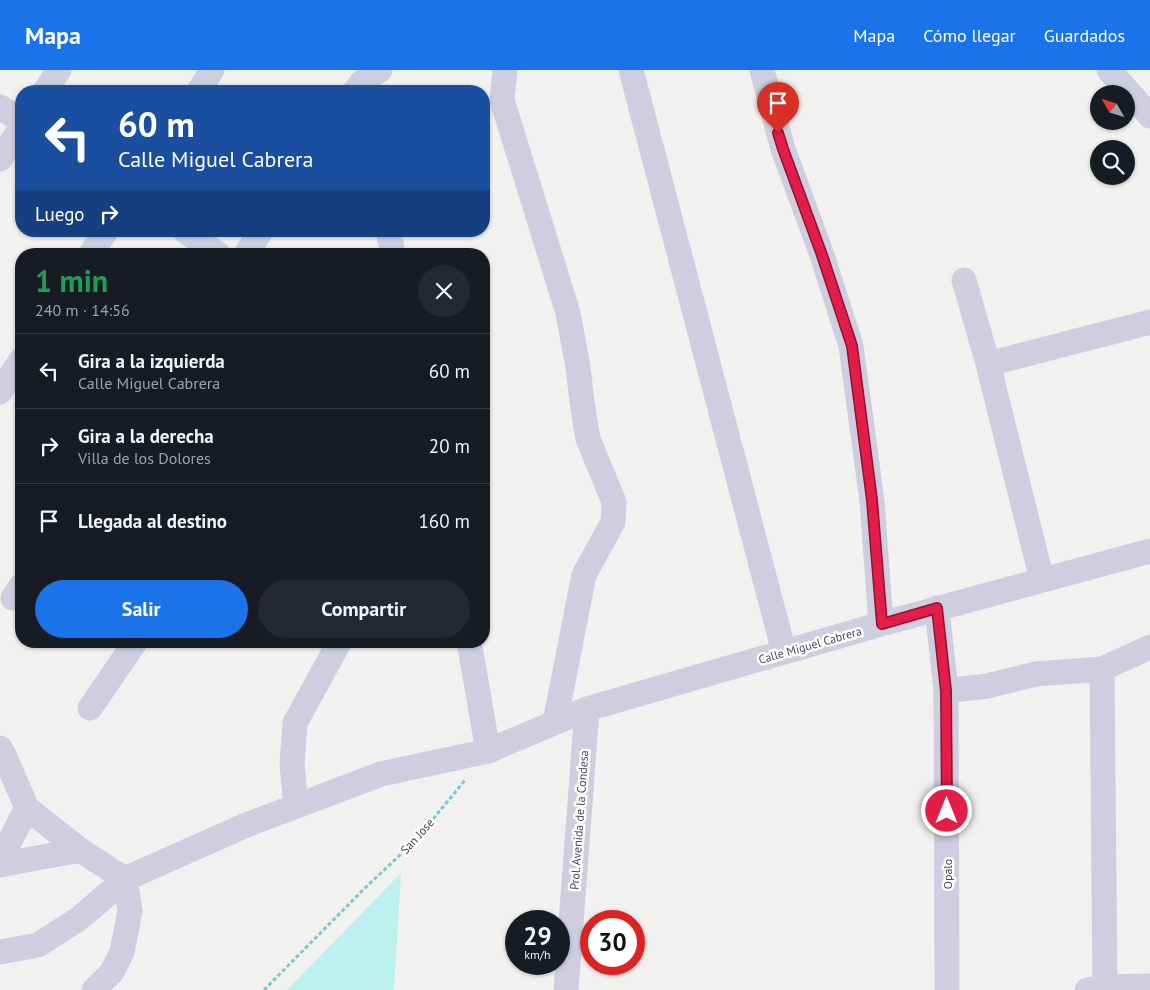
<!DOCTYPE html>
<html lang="es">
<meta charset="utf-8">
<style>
body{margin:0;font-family:"PT Sans",sans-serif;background:#242831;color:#f1f3f6;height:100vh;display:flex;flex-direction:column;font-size:19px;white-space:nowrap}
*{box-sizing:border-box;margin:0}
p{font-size:16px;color:#9ea1a6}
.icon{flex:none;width:28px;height:28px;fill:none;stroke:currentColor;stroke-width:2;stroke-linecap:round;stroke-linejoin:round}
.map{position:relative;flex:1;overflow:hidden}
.panel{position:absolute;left:15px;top:178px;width:475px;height:400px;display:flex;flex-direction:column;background:#171b24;border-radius:20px;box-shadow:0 1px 4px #0004}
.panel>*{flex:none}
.banner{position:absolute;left:15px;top:15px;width:475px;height:152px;border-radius:20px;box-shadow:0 1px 4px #0004;background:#1a4fa0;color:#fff;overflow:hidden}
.needle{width:32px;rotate:309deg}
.controls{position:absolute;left:1090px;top:15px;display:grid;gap:10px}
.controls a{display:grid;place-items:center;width:45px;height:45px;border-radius:50%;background:#171b24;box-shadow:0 1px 4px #0004;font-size:25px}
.speed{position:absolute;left:505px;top:840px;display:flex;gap:10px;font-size:25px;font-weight:700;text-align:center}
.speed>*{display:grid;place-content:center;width:65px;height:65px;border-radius:50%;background:#171b24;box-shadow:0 1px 4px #0004;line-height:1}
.speed small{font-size:12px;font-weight:400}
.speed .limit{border:8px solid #d22;background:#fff;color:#111}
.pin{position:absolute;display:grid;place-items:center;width:42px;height:42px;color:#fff;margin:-51px -21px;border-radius:50% 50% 50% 0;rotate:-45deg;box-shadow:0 0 5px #0007}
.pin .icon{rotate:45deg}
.me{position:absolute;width:55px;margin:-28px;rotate:0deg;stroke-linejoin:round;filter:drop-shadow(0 0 4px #0008)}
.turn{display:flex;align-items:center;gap:18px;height:105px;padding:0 20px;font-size:22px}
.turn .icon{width:65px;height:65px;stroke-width:2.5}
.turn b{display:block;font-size:35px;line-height:42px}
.then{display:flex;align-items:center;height:48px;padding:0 20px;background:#0003;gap:10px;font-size:19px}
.round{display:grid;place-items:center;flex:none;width:52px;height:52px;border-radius:26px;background:#242831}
.headline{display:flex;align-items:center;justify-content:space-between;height:85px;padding:0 20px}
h1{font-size:30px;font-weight:800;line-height:38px;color:#1e9e55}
.button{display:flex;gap:10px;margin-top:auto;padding:10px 20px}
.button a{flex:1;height:58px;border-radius:30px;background:#1a73e8;color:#fff;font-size:20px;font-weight:800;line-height:58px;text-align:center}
.button a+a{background:#242831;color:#f1f3f6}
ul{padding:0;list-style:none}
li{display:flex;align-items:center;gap:15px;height:75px;padding:0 20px;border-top:1px solid #363941}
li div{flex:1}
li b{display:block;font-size:19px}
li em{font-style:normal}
header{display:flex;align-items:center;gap:30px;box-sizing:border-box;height:70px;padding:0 25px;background:#1a73e8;color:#fff}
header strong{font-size:24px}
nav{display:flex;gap:28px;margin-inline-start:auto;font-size:18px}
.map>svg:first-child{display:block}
</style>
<header>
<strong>Mapa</strong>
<nav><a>Mapa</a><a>Cómo llegar</a><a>Guardados</a></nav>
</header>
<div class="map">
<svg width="1150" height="920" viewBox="0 0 1150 920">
<rect width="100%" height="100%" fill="#f2f1f0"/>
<path fill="#bdf1ee" d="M401,803L394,920H287Z"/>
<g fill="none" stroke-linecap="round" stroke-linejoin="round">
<path stroke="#74cbd0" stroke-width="3" stroke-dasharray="4 2.5" stroke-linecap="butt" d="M264,920L365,818L415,771L466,709"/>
<path stroke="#cecee0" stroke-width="25" d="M505,0L502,30L568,243L578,297L582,332L588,369L614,432L613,452L584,505L555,652
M631,0L784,582
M762,0L783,79L822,185L851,276L872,431L881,554
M1109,0L1150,46
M45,21L59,0
M199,21L212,0
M355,21L361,13L380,0
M0,37L21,51
M0,89L21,58
M185,161L218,184
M388,161L393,184
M91,184L106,161
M246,184L261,161
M964,210L988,294L1042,510
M988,294L1150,252
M0,322L21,290
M13,528L21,516
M937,538L946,621L947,920
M469,571L488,681
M946,621L987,616L1036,604L1102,599
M90,638L136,571
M0,678L4,685L27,738L80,780L125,809L130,841L122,882L112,902L94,920
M296,736L292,694L295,653L340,571
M0,790L27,738
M0,795L80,780
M0,882L38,875L80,848L125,809L244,756L381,704L488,681L587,639L881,554L1150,481
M566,920L587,639
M1087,920L1105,917L1150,916
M1105,920L1102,599L1150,577"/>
</g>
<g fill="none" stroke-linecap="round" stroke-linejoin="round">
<g stroke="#92132f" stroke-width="12">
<path id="route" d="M778,63L783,79L822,185L852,276L872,430L882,554L937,538L946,621L947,741"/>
</g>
<use href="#route" stroke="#e11d48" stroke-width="9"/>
</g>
<g text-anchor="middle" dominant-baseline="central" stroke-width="5" stroke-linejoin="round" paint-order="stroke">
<g font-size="12" fill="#48475e" stroke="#fff">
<text transform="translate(810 575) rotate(-16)">Calle Miguel Cabrera</text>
<text transform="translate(579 750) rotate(-86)">Prol. Avenida de la Condesa</text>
<text transform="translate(417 766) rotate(-48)">San Jose</text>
<text transform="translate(947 804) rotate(-90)">Opalo</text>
</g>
</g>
</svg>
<div class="controls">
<a><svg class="needle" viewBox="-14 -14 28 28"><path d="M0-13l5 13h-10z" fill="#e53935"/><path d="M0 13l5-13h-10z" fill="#9ea1a6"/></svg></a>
<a><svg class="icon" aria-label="search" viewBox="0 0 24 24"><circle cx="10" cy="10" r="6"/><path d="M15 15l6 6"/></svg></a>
</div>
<div class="speed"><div>29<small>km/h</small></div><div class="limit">30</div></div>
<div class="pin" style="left:778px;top:63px;background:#d93025"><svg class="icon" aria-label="arrive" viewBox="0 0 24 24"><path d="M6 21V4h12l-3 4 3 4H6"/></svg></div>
<svg class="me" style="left:947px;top:741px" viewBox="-20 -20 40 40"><circle r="17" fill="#e11d48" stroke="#fff" stroke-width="3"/><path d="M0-11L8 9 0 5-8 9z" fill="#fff"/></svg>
<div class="banner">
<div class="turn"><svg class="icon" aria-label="left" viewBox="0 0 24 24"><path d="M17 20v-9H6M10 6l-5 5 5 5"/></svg><div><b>60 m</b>Calle Miguel Cabrera</div></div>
<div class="then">Luego<svg class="icon" aria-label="right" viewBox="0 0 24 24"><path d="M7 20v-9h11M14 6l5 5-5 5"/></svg></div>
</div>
<section class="panel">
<div class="headline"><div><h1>1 min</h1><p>240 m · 14:56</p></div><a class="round"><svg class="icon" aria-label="close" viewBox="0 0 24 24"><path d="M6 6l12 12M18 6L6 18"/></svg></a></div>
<ul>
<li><svg class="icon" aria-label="left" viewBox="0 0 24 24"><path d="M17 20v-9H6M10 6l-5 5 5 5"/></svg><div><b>Gira a la izquierda</b><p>Calle Miguel Cabrera</p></div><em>60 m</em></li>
<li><svg class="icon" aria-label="right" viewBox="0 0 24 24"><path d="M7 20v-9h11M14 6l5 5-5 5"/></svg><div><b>Gira a la derecha</b><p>Villa de los Dolores</p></div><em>20 m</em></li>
<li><svg class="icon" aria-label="arrive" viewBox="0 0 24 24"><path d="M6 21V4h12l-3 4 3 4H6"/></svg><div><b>Llegada al destino</b></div><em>160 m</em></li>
</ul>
<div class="button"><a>Salir</a><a>Compartir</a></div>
</section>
</div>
